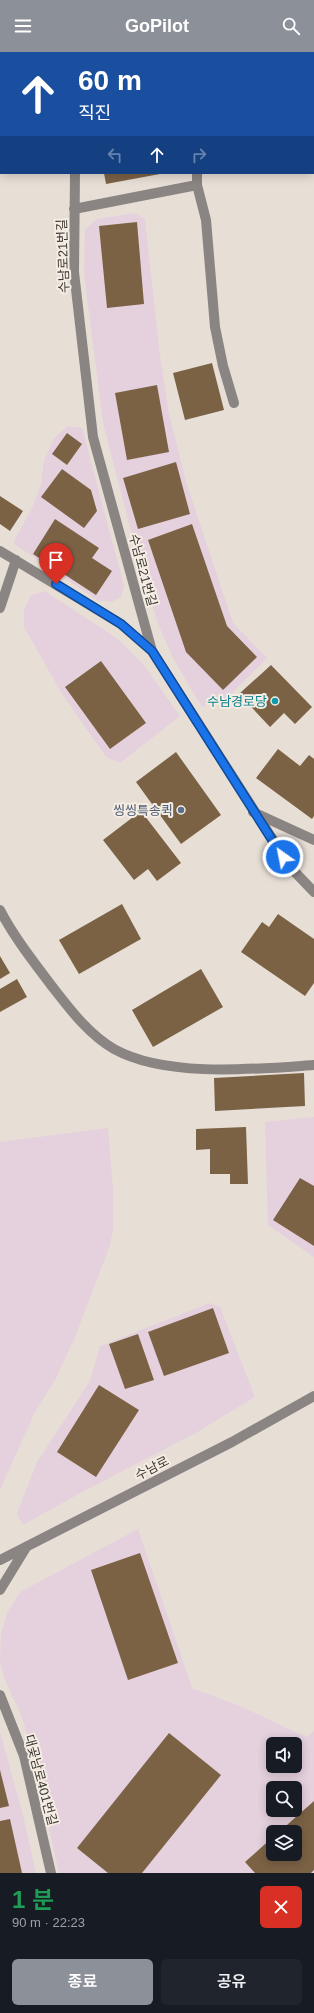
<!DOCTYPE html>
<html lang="ko">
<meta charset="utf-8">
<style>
body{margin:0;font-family:Helvetica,"Noto Sans KR",sans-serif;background:#20242c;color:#f1f3f6;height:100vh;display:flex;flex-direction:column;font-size:15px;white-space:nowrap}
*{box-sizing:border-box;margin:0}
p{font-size:13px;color:#9ea1a6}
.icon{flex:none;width:22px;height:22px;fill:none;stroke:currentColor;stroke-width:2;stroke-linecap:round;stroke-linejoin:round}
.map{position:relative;height:1821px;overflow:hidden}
.panel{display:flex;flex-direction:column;background:#171b24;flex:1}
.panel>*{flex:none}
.hud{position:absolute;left:0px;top:0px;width:314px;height:122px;box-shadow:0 2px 10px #0003;background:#1a4fa0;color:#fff;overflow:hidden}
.buttons{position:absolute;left:266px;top:1685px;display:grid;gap:8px}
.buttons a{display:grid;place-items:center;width:36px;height:36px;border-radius:6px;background:#171b24;box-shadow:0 2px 10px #0003;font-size:20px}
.pin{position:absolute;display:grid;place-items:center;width:34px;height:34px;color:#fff;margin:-41px -17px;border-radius:50% 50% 50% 0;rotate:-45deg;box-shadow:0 0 4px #0007}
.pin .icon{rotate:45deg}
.me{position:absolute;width:44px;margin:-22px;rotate:327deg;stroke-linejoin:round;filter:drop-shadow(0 0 3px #0008)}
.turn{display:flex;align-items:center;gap:14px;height:84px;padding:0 12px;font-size:18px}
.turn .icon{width:52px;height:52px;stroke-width:2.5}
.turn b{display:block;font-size:28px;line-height:34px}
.lanes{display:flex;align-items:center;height:38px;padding:0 12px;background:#0003;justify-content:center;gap:20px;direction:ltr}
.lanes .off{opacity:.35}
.round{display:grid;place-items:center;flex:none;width:42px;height:42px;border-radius:6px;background:#20242c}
.headline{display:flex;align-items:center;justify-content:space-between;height:68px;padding:0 12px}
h1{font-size:24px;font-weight:600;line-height:30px;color:#1e9e55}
.button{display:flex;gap:8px;margin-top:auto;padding:8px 12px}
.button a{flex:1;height:46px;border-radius:6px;background:#8c9099;color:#fff;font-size:16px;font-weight:600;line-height:46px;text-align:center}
.button a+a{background:#20242c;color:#f1f3f6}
header{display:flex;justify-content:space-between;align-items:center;height:52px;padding:0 12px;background:#8c9099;color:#fff;font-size:18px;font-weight:600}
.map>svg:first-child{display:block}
</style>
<header><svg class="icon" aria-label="menu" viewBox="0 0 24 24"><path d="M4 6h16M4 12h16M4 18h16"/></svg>GoPilot<svg class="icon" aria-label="search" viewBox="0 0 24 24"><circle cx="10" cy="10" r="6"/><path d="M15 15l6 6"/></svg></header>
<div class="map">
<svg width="314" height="1821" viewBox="0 0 314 1821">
<rect width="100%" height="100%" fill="#e7dfd6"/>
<path fill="#e5d0dd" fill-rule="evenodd" d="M135,161L145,167L159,296L168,357L186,430L233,571L267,606L227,646L202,655L174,608L158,572L138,506L103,371L84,221L85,177L97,167Z
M68,374L82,376L124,534L121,545L112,550L97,548L13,491L33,454L41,433L44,409L54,386Z
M45,539L118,587L144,613L180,664L120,711L106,705L62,642L24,575V557L31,543Z
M314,1065V1205L268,1173L265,1070Z
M108,1076L113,1137V1179L109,1196L75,1285L56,1326L34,1362L0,1438V1090Z
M210,1251L220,1255L255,1345L194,1382L82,1440L23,1473L17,1462L37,1410L90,1329L100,1294Z
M138,1477L192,1636L240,1654L306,1685L314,1679V1821H59L31,1696L22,1665L4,1626L0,1609L1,1582L7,1561L20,1540ZM273,1692H295V1714H273ZM273,1736H295V1758H273ZM273,1780H295V1802H273Z
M0,1680L22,1759L36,1821H0Z"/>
<path fill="#7b6245" d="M104,121H160V122L106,132Z
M137,170L144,252L107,256L99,174Z
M212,311L224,358L185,368L173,321Z
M157,333L169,400L127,408L115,341Z
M67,381L82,392L67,413L52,402Z
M176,410L190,462L138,477L123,426Z
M62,417L91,438L97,459L84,476L41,445Z
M0,444L23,459L10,479L0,472Z
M55,467L99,496L92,506L112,519L96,543L33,502Z
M192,472L227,574L257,605L223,638L186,600L148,488Z
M101,609L146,671L110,697L65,635Z
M271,613L312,655L295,672L284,661L270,675L239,642Z
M278,697L300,714L309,703L314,707V764L312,767L256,726Z
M176,700L221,763L181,792L136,730Z
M141,759L181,811L157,829L148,817L134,828L103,788Z
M122,852L141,887L79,922L59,888Z
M278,862L314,887V931L305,944L241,900L262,870L269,875Z
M0,904L10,921L0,927Z
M201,917L223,955L153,995L132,958Z
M17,927L27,945L0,960V937Z
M304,1021L305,1054L215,1059L214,1026Z
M246,1075L248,1132H230V1122H210V1097L196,1098V1077Z
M300,1126L314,1134V1194L273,1168Z
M213,1256L229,1301L164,1324L148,1280Z
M138,1282L154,1328L125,1337L109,1292Z
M99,1333L139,1358L96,1425L57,1400Z
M140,1501L178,1611L128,1628L91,1518Z
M169,1681L221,1723L142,1821H108L77,1796Z
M0,1718L9,1754L0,1756Z
M314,1749V1818L311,1821H255L245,1810L273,1785V1802H295V1780H279Z
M10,1767L22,1821H0V1769Z"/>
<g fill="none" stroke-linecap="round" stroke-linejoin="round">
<path stroke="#8a8483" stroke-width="10" d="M36,0L37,1
M220,1V0
M75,121L74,220L93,385L152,599L291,816L314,840
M197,133L206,168L215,275L223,314L234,351
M74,157L197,133V121
M0,499L121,572L152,599
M0,556L16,508
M253,760L314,788
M0,858C14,885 33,909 51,933C69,956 88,982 114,997C166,1026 256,1017 314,1013
M0,1508L232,1390L314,1344
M0,1538L27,1494
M0,1643L24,1704L51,1821"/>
</g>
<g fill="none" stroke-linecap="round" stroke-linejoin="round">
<g stroke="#114b97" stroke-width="10">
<path id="route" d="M56,532L121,572L152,599L283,805"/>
</g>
<use href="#route" stroke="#1a73e8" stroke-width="7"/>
</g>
<circle fill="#0f9aa8" stroke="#f5ece3" stroke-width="1.5" cx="275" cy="649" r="4"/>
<circle fill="#5c6f8a" stroke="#f5ece3" stroke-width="1.5" cx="181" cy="758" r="4"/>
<g text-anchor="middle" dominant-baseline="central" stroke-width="4" stroke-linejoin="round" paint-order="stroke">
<g font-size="13" fill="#3a3733" stroke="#f5ece3">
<text transform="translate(63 204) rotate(-92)">수남로21번길</text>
<text transform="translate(143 518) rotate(75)">수남로21번길</text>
<text transform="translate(152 1416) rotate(-27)">수남로</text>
<text transform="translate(41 1728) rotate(75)">대곶남로401번길</text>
</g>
<g font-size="13" fill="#0d838f" stroke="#f5ece3" text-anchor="end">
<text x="267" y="649">수남경로당</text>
</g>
<g font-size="13" fill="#4e5e75" stroke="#f5ece3" text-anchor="end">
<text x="173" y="758">씽씽특송퀵</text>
</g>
</g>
</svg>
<div class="buttons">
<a><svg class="icon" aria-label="sound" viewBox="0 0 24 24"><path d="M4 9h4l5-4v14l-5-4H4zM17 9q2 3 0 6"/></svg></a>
<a><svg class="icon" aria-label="search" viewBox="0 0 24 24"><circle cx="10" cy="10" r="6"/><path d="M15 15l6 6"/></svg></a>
<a><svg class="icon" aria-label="layers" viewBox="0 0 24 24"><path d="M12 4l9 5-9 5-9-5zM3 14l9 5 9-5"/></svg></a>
</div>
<div class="pin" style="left:56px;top:532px;background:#d93025"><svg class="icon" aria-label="arrive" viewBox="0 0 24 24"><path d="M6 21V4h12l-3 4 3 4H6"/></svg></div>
<svg class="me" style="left:283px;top:805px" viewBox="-20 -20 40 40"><circle r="17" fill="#1a73e8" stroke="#fff" stroke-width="3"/><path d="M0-11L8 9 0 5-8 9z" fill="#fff"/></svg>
<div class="hud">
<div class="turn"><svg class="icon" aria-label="ahead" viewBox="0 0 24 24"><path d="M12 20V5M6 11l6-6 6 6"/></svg><div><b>60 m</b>직진</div></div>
<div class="lanes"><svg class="icon off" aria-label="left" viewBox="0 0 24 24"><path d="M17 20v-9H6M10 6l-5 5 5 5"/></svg><svg class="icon" aria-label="ahead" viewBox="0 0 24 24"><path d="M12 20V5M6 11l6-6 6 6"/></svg><svg class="icon off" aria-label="right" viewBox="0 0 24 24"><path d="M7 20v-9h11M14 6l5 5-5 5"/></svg></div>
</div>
</div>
<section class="panel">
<div class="headline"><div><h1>1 분</h1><p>90 m · 22:23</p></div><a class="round" style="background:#d93025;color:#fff"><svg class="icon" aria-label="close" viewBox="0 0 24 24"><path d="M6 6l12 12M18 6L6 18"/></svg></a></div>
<div class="button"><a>종료</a><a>공유</a></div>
</section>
